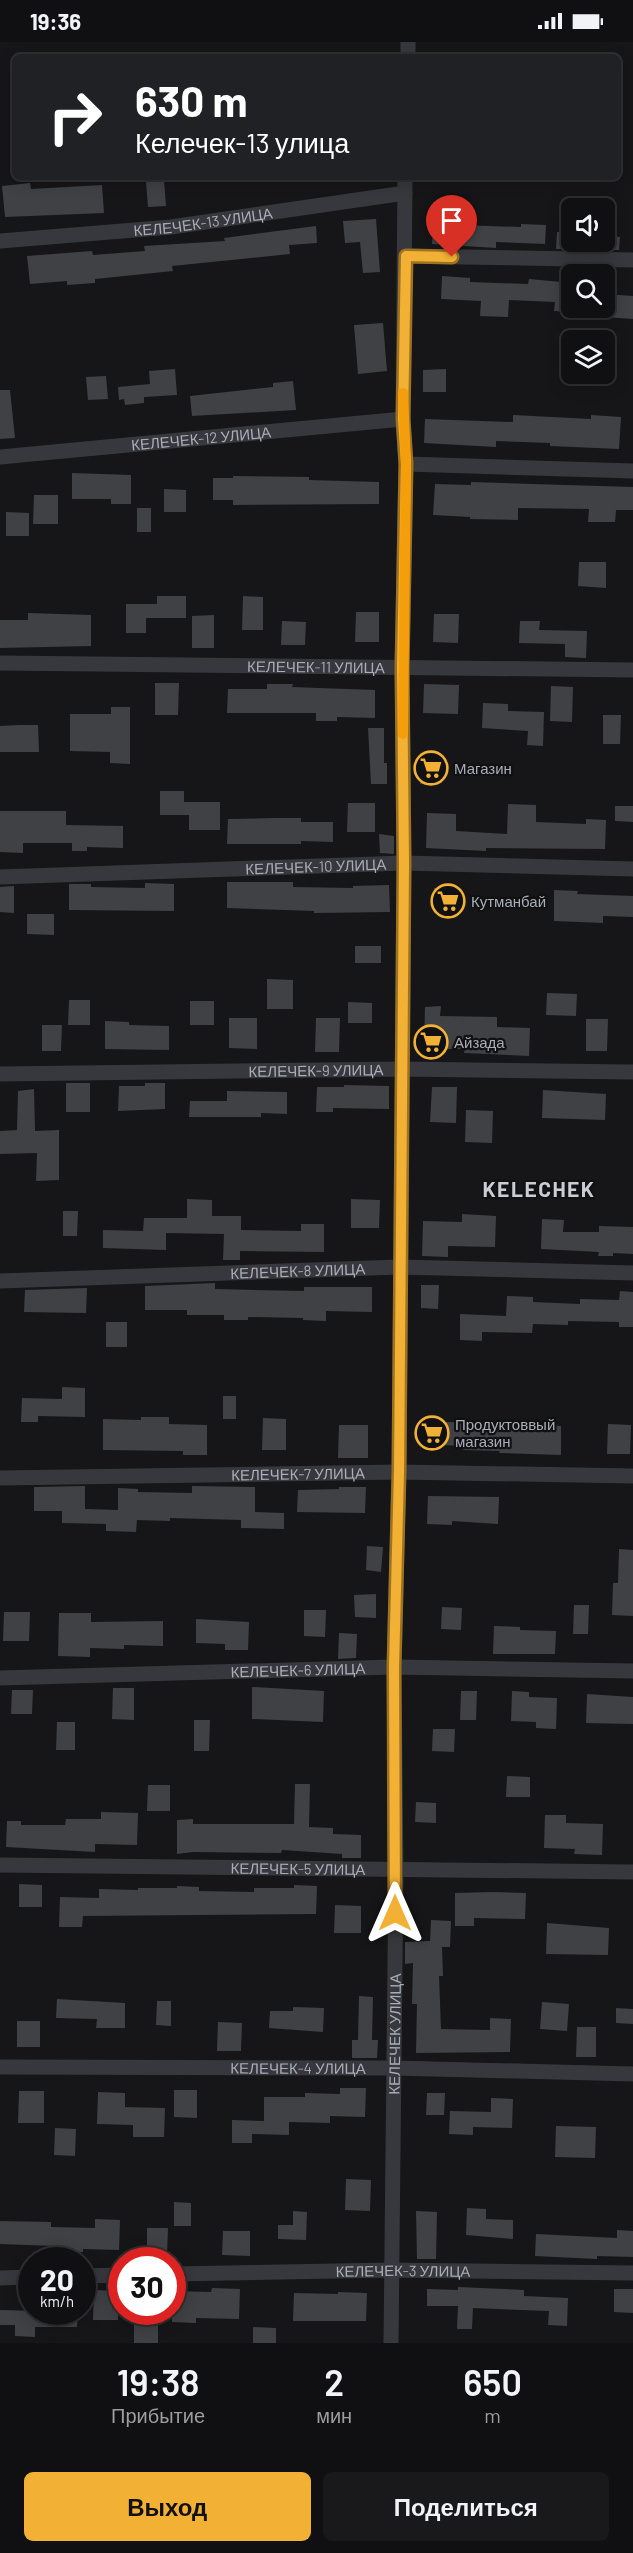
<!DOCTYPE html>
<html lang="ru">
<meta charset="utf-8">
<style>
body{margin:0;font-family:Barlow,sans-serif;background:#19191b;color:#f1f3f6;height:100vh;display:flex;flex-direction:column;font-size:22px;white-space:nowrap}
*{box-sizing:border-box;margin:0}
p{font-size:20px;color:#9c9d9f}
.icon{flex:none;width:33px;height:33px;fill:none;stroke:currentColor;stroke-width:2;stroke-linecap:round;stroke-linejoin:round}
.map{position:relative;height:2301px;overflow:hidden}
.panel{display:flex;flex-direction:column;background:#101012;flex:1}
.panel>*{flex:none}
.top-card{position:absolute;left:12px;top:12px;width:609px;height:126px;border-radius:9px;box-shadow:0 3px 15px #0003,0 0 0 2px #303032;background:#202124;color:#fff;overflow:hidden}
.tools{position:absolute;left:561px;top:156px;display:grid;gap:12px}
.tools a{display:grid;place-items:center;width:54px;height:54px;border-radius:9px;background:#101012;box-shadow:0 3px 15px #0003,0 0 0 2px #303032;font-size:30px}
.speed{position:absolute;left:18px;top:2205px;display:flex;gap:12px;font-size:30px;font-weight:700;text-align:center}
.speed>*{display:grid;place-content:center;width:78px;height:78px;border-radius:50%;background:#101012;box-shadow:0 3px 15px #0003,0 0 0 2px #303032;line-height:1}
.speed small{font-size:15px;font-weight:400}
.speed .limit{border:9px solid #d22;background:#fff;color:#111}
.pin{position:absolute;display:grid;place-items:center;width:51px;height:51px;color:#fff;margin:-62px -26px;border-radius:50% 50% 50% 0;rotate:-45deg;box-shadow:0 0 6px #0007}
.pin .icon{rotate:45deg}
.me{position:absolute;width:66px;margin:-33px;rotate:0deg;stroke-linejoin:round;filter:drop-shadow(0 0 4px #0008)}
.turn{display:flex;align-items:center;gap:21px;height:126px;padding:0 24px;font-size:27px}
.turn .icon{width:78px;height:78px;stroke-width:2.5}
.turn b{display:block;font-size:42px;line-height:51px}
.eta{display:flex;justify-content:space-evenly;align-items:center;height:102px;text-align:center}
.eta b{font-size:36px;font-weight:600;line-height:42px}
.primary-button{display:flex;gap:12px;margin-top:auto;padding:12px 24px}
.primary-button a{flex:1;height:69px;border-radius:9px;background:#f2b134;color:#111;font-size:24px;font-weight:600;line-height:69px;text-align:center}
.primary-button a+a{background:#19191b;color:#f1f3f6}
.status{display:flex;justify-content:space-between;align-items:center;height:42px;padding:0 30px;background:#101012;direction:ltr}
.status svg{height:16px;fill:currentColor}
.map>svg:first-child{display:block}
</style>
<div class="status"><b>19:36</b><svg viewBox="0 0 49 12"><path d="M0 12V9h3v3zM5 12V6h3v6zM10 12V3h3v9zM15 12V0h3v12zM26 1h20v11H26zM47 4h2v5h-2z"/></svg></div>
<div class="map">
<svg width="633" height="2301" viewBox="0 0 633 2301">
<rect width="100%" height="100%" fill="#161618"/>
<path fill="#404145" d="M164,138L166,164L148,165L146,140Z
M30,141L31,147L102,143L104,171L5,175L2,144Z
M434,168H459V183L521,185V182L546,183L545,202L496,200V206L432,202Z
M376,177L380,230L363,231L360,200L345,201L343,179Z
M316,184L317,201L289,203L290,212L172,224L173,229L95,237V241L67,243V239L30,242L27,214L92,209L93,213L145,209L144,204L225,199L224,196Z
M557,190H572V207H556Z
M604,194L620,195L619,208H604Z
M442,234L470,236V240L528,242L529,237L572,241V270L554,269L555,260L509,258L508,275L480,274L481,259L441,257Z
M604,252L633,254V277L604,275Z
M383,281L387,329L358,332L354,283Z
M175,327L177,353L144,355V361L125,363L124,357L119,358L118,345L150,342L149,329Z
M446,327V350H423V328Z
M106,334L108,357L88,358L86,335Z
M293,339L296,368L192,374L190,354L273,345V341Z
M0,348H10L15,396L0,397Z
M513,373L591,377V373L621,375L619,407L550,404V401L496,399V405L424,401L425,377L513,380Z
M72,431L131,433V462H111V457H72Z
M233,434L309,435V438L379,440V462L233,463V458H213V436H233Z
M471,440L633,445V468H616L615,480H588L589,467L518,466V478L470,477V475L433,473L435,442L471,443Z
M164,447L186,448V470H164Z
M34,453H58V482H33Z
M137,466H151V490H137Z
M6,470L29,471V494H6Z
M579,520H606V546L578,544Z
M157,554H186V576H146V591H126V562H157Z
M243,554L263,555V588H242Z
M356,570H379V600H355Z
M28,571L91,573V604L0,606V578H28Z
M434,572H459L458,601L433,600Z
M214,573V606H192V574Z
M282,579L306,580L305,603H281Z
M520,579H540L539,588L587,589L586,616L565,615V602L519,601Z
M155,641H179L178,673H155Z
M267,642H293L292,645L375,648V676L337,675V679H316V671H227L228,647H267Z
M424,642L459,643L458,672L423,671Z
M551,644L573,645L572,680L550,679Z
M483,661L508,662V669L544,670L543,704L527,703L528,689L482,686Z
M111,665H130V722L110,721V710L70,709V672H111Z
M603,673H621L620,702H603Z
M19,683H38L39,710H0V684Z
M368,686H384V721H387V742H371Z
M420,711H441L442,741L420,742Z
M160,749H184V760H220V788H189V773H160Z
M348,761H375V790H347Z
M508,762L536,763V780L586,782V777L606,778L605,807L486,806V809L426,806L427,771L456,772V789L507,792Z
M615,764H633V780L615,779Z
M0,769H66V783L123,784V806L87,805V809H72V801H23V811L0,810Z
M275,776H301V780H333V800L301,799V802H227L228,777Z
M379,792L394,794V812L380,811Z
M227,840H293V845L353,846V844L389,843L390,870L314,871V869L227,866Z
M145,841L174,842V869L69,868V842H91V845L145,846Z
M14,844V871L0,870V845Z
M434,846L462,847L461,871H434Z
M554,848L578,849L577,852L633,854V875L603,874V881L554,879Z
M27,872H54V893L27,892Z
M355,904H381V921H355Z
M267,937L293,938V967H267Z
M547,951L577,952L576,974L546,973Z
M69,958H90V983H68Z
M190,959H214V983H190Z
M348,960L372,961V981H348Z
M441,964L440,974L497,975V985L530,986L529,1014L464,1011L465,1007H424L425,965Z
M229,976H257V1007L229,1006Z
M316,976H340L339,1010H315Z
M586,977H608L607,1009H586Z
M105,979L129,980V983L169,984V1008L105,1007Z
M42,983H62L61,1009H42Z
M66,1041H90V1070H66Z
M145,1041H165V1067L118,1069L119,1044H145Z
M344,1043L389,1044V1067L333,1066V1070H316L317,1045H344Z
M432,1045H457L456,1081L430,1080Z
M34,1047L35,1089L59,1088V1138L36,1139L37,1111L0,1112V1089L17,1088L18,1049Z
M543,1048L606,1052L605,1078L542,1076Z
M227,1049L287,1050V1072L261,1071V1075H189L190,1059H227Z
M466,1068L493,1069L492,1101L465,1100Z
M187,1157L212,1158V1174H241V1188L301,1189V1182H324V1210L240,1209V1218H223L224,1192L166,1191V1208L103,1206V1188L143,1189L144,1176H187Z
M351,1157L380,1158L379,1186H351Z
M63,1169H78L77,1194H63Z
M462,1172L496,1174L495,1205L448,1204V1215L422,1214L423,1179L462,1180Z
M542,1177L564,1178L563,1190H599V1184L633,1185V1212L613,1211V1214H598L599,1210L541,1207Z
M215,1241V1247L304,1249V1245H372V1270L326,1269V1279L303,1278V1276L248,1275V1278H224V1273H187V1268H145V1244Z
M421,1243H439L438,1267L421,1266Z
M87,1246L86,1271L24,1270L25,1248Z
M620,1249L633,1250V1285H619V1280L568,1279V1283L533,1282L532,1291L482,1290V1299L460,1298V1272L506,1274L507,1254L533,1255V1260L580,1262V1257L619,1258Z
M106,1280H127V1305H106Z
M62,1345L85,1346V1375L38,1374V1380H21L22,1356L62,1357Z
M223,1354H236V1377H223Z
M141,1375H169V1382L207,1383V1413H183V1409L103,1408V1377L141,1378Z
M263,1376L286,1377V1408H262Z
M421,1379L561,1384V1413L499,1411L500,1409L463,1408V1404L420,1402Z
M608,1382L631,1383L630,1412H607Z
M339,1383H368V1416H338Z
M85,1444V1467L118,1468V1446L138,1447V1450L192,1451V1444L255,1445V1470L284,1471V1487L241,1486V1478L170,1476V1479L137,1478L136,1490L106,1489V1482L62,1481V1469H34V1445Z
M339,1445H366L365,1471L297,1470L298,1448L339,1447Z
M428,1454L499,1455L498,1482L452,1479V1483L427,1482Z
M367,1504L383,1505L381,1530L366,1528Z
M619,1507L633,1508V1574L612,1573L613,1541H618Z
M376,1552V1576L355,1575L354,1553Z
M574,1563H589L588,1592H573Z
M442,1565L462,1566L461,1588L441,1587Z
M304,1568H326L325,1595L304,1594Z
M4,1570H30L29,1599H3Z
M59,1571H91V1580L163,1579V1604L124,1603V1607L90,1606V1615L58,1614Z
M196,1577L249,1580L248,1608H225V1602L196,1601Z
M494,1584L520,1585V1588L556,1589L555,1612H493Z
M339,1591L357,1592L356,1616L338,1617Z
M252,1645L324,1649L323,1680L252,1677Z
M113,1646H134V1678L112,1677Z
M12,1648H33L32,1672H11Z
M461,1649H477L476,1678H460Z
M512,1649L529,1650V1655L557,1656L556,1687L536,1686V1680L511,1679Z
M587,1652L633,1655V1682L586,1681Z
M194,1678H210L209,1709H194Z
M57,1680H75V1708H56Z
M433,1687H455L454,1710L432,1709Z
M507,1734L530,1735V1755H506Z
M295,1742H310L309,1785L333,1786V1792L361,1793V1816H342V1812L282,1808L281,1811L193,1810L177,1812V1778L193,1777V1782H294Z
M148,1743H170V1769H147Z
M416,1760L436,1761V1781L415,1780Z
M101,1770L138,1771L137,1803L95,1802V1810L6,1805L7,1779H21V1783H65L66,1777H101Z
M545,1773H566V1781L603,1782L602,1813L574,1812L575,1807L544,1806Z
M19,1842L42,1843V1865H19Z
M294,1843L317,1844L316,1872L83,1874L82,1885H59L60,1855L99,1856V1847L138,1848V1846H177V1844L199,1845V1849L254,1850V1846H294Z
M493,1850L526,1851L525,1877L474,1876V1884H455V1851Z
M335,1863L361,1864V1891H334Z
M431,1878L451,1879L450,1905H442L443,1934H439L441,1987L490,1988V1976L511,1977L510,2010L416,2011L417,1962H412L413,1921L405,1922V1900L430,1899Z
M547,1881L609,1886L608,1913L546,1912Z
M359,1954L373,1955L372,1998H378L377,2016H352V1998H358Z
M57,1957L125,1961V1986H96L97,1977L56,1976Z
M157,1959H171V1984L156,1983Z
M542,1960L569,1962L567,1989L540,1987Z
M293,1965L324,1966L323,1990L269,1986L270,1969H293Z
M616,1966L633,1967V1982L616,1981Z
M17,1979H40V2005H17Z
M218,1980L242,1981L241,2009H217Z
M577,1985H596V2015H576Z
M340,2046H366L365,2075L330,2074V2081L289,2080V2093L252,2092V2101H232V2078L264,2079V2055H305V2051L340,2052Z
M174,2048H197V2076L174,2075Z
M19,2049H44V2081H18Z
M98,2050L125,2051V2065L165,2066L164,2095H133V2083L97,2082Z
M427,2051H445L444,2073H426Z
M491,2056L513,2057L512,2086L473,2085V2093L449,2092L450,2069L491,2070Z
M556,2084L596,2085L595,2116L555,2115Z
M55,2086L76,2087L75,2114L54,2113Z
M346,2137L371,2138L370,2169L345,2168Z
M174,2160L191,2161V2184H174Z
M467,2166L486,2167V2177L513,2178V2197L466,2193Z
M293,2169L307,2170L306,2198L278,2197V2183H293Z
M416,2169L437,2170L436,2217H417Z
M95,2177L120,2178L119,2208L83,2207V2210H55V2204L0,2202V2179L51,2180V2185L95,2186Z
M147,2186H168L167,2214H147Z
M617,2188L633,2189V2215L597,2214V2217L535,2214L536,2192L617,2196Z
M223,2189H250V2214L222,2213Z
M458,2245L524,2248V2254L568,2256L567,2284L548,2283L549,2269L473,2266L472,2287H457L458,2264H427V2247L458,2248Z
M212,2246L240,2247L239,2277L196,2276V2281L172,2280V2249L211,2250Z
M614,2247H633V2271L614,2270Z
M94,2248L118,2249V2278H93Z
M338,2250L367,2251L366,2279H293L294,2251L338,2252Z
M0,2268L78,2270L77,2285H35V2295L15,2294V2283H0Z
M134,2280L158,2281V2301H134Z
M253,2285L276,2286V2301H253Z"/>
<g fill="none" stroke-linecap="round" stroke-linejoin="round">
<g stroke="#37383d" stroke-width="15">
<path d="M408,15V0"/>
<path id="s1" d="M0,199L171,185L405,151"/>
<path d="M406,214L633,218"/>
<path id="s2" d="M0,415L403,377"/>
<path d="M406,422L633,429"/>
<path id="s3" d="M0,621L633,628"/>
<path id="s4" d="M0,835L404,821L633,827"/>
<path id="s5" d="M0,1032L402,1027L633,1030"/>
<path id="s6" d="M0,1239L399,1225L633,1231"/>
<path id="s7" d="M0,1436L399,1430L633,1434"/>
<path id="s8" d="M0,1636L394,1625L633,1629"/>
<path id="s9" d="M0,1823L633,1830"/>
<path id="s10" d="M0,2025L394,2026L633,2032"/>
<path id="s11" d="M172,2232L390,2228L633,2231"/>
<path d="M82,2234L122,2233"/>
<path d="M0,2236L32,2235"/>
<path id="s12" d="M391,2301L396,1827L394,1625L399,1430L404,821L402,626L406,422L403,377L405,135"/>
</g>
</g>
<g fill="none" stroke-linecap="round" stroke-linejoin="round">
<g stroke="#9d7322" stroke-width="15">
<path id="route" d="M395,1871L394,1625L399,1430L404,821L402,626L406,422L403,377L406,214L452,215"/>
</g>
<use href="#route" stroke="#f2b134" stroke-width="10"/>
<path stroke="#f59e0b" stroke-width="10" d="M403,692L406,422L403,351"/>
</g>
<defs>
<g id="supermarket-ring" transform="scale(1.725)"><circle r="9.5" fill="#111113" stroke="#f2b134" stroke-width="1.5"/><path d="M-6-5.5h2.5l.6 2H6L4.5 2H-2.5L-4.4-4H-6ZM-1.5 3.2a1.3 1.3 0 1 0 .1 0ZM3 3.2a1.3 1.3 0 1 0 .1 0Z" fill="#f2b134"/></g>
</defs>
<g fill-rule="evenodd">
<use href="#supermarket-ring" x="431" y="726"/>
<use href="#supermarket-ring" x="448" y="859"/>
<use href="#supermarket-ring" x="431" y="1000"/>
<use href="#supermarket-ring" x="432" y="1391"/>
</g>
<g text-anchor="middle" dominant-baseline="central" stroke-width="4.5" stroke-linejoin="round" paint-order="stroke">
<g font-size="15" fill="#a8adb8" stroke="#111113">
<text stroke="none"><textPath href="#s1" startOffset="204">КЕЛЕЧЕК-13 УЛИЦА</textPath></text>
<text stroke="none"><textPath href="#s2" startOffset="202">КЕЛЕЧЕК-12 УЛИЦА</textPath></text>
<text stroke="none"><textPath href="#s3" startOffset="316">КЕЛЕЧЕК-11 УЛИЦА</textPath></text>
<text stroke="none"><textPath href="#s4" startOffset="316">КЕЛЕЧЕК-10 УЛИЦА</textPath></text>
<text stroke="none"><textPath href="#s5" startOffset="316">КЕЛЕЧЕК-9 УЛИЦА</textPath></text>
<text stroke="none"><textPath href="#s6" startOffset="298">КЕЛЕЧЕК-8 УЛИЦА</textPath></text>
<text stroke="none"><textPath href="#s7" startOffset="298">КЕЛЕЧЕК-7 УЛИЦА</textPath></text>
<text stroke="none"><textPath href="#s8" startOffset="298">КЕЛЕЧЕК-6 УЛИЦА</textPath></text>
<text stroke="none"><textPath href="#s9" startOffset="298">КЕЛЕЧЕК-5 УЛИЦА</textPath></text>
<text stroke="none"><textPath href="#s12" startOffset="309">КЕЛЕЧЕК УЛИЦА</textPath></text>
<text stroke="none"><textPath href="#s10" startOffset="298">КЕЛЕЧЕК-4 УЛИЦА</textPath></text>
<text stroke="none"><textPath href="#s11" startOffset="231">КЕЛЕЧЕК-3 УЛИЦА</textPath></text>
</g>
<g font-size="15" fill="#a8adb8" stroke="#111113" text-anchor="start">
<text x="454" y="726">Магазин</text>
<text x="471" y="859">Кутманбай</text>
<text x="454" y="1000">Айзада</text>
<text x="455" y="1382">Продуктоввый<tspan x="455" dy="17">магазин</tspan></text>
</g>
<g font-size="21" font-weight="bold" letter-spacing="1.5" fill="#c9ccd4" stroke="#111113">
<text x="539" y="1146">KELECHEK</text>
</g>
</g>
</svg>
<div class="tools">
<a><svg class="icon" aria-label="sound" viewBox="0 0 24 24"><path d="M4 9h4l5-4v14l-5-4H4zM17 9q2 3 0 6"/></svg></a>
<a><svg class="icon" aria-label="search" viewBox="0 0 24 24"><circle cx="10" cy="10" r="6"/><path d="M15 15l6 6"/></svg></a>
<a><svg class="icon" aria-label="layers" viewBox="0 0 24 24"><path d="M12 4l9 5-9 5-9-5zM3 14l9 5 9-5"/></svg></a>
</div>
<div class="speed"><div>20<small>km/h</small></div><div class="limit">30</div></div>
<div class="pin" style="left:452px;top:215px;background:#d93025"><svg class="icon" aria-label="arrive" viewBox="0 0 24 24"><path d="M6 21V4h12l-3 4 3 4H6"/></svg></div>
<svg class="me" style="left:395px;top:1871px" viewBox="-20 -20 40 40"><path d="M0-17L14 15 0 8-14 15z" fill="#f2b134" stroke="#fff" stroke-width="4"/></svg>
<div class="top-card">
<div class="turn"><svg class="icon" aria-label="right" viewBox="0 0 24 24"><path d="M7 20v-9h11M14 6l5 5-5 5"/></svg><div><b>630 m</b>Келечек-13 улица</div></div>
</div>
</div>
<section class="panel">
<div class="eta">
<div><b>19:38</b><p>Прибытие</p></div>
<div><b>2</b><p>мин</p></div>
<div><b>650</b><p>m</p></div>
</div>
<div class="primary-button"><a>Выход</a><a>Поделиться</a></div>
</section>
